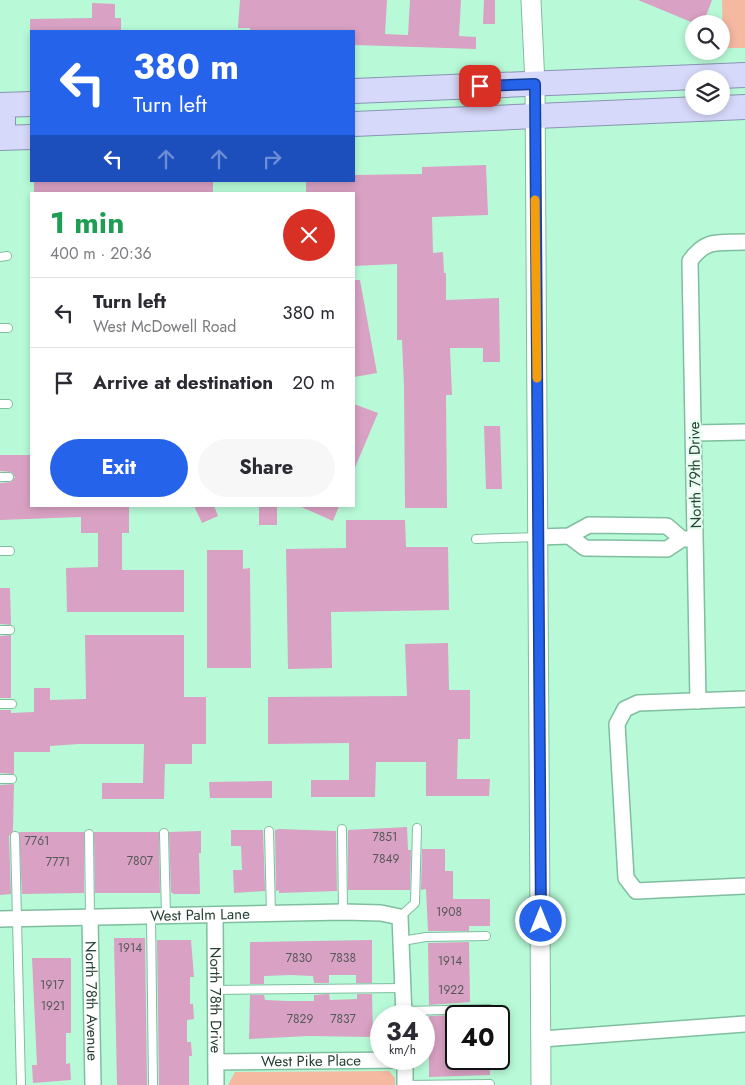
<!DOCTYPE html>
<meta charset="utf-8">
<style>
body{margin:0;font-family:Jost,sans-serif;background:#f7f7f7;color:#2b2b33;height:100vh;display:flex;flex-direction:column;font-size:19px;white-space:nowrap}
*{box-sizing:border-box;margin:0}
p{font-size:16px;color:#7c7c81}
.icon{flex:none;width:28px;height:28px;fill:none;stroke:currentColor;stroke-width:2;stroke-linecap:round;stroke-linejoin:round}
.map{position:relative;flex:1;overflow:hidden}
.details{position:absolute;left:30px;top:192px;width:325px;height:315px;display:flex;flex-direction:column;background:#fff;border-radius:0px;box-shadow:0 2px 8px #0003}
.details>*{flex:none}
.top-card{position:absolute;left:30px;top:30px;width:325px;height:152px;border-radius:0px;box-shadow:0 2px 8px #0003;background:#2563eb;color:#fff;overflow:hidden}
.tools{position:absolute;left:685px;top:15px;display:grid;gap:10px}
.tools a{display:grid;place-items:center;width:45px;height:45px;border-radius:50%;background:#fff;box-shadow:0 2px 8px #0003;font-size:25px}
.speed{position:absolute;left:370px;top:1005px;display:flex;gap:10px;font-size:25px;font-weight:700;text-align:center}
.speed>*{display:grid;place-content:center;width:65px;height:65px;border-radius:50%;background:#fff;box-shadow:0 2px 8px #0003;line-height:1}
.speed small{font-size:12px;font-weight:400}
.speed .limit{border:2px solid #111;border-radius:8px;background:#fff;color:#111}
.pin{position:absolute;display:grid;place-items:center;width:42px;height:42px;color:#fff;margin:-21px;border-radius:10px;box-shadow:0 2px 8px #0006}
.me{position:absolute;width:55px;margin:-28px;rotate:0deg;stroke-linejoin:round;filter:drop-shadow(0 0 4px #0008)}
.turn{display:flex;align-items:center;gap:18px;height:105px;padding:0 20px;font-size:22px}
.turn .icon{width:65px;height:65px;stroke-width:2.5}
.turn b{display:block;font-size:35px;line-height:42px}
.lanes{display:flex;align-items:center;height:48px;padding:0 20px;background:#0003;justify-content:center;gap:25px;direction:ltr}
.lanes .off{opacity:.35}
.round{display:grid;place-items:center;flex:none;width:52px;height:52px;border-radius:26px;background:#f7f7f7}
.summary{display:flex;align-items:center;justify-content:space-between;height:85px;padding:0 20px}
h1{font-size:30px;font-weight:700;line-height:38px;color:#1e9e55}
.primary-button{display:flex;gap:10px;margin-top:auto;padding:10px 20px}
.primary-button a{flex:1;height:58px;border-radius:30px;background:#2563eb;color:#fff;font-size:20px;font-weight:700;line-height:58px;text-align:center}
.primary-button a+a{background:#f7f7f7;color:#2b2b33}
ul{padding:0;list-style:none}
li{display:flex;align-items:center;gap:15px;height:70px;padding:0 20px;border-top:1px solid #e1e1e2}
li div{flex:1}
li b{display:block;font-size:19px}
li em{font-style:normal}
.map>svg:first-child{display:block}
</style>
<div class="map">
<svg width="745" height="1085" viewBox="0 0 745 1085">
<rect width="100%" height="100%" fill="#b8fad8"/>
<path fill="#f5b8a1" d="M722,0H745V48H723Z
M389,1071L395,1078V1085H228L235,1072Z"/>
<path fill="#d9a1c3" d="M240,0H387L385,34L408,35L410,0H461L459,36L476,37V49L354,45V31H250V28H238Z
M484,0H495V24H483Z
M638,0H712L703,24H696Z
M92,3L115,4V18H121V31H30V19L92,18Z
M486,165L488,215L432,217L433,253L443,252L444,273H446V300L499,298L500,362H483V348H450L452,395H446L447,508H405L404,386L402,340H397V264L354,266V194H306V181H354V175L422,174V167Z
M34,181H213V194H34Z
M354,280H360L377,373L354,377Z
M354,404L378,413L354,470Z
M484,426H500L502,489H486Z
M0,455H31V506H129V533H122V570H184V612H67L66,568L98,567V533H81V517L0,520V483L11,482L15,477L11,472L0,471Z
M194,506H214L218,516L202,523Z
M259,506H277V525H259Z
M299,506H339L333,521Z
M346,520H405L406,547H448L449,610L331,612L332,668L288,669L286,549L346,548Z
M207,550H243V569L250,568L251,668H207Z
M0,588H10L11,625L0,624Z
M11,635V698H0V636Z
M85,635H184V697H206V744H192V764H165L164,799H102V783H143L144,744H79L50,746V752H14V774L0,773V710H11V713L34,712V688H50V700L86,699Z
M448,643L449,690H470V739H458L457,779H490L489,796H426V762H376L375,797H311V780H349V743L268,744V697L407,696L405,644Z
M272,781V798H210L209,782Z
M14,784L13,831L9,836L11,894L0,895V785Z
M407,827L408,850H411L410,890H348V830Z
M279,829L336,831L337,891L279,893V890L276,891L275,830Z
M231,830H263L265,891L234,893L233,870H242L241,846H231Z
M201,831V853H199L200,894H174L171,892L169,832Z
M19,832H84V893L22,894Z
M94,832H159L160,893H95Z
M422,849H445V871H453V899H490V926H469V931H428L426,889L421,890Z
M114,938H145L147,1085H117Z
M157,940H191L194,977H190V1004H193L194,1019L187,1020V1042H191L192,1056H189V1085H159Z
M372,940V983H356V975H329V983H314L313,976L291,975L264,976V984H250V942Z
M469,942L470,1002L429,1005L428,943Z
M32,958H71V1033H66V1064L70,1063L71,1080L33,1083L32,1065H37Z
M329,994L330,1000L357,999V994H372L373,1037L308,1036L249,1039L250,995H264L265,1000L287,1001H314V995Z
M456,1015V1059H490V1075L429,1077V1016Z"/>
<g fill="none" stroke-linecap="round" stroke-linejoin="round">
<g stroke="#7fbe9f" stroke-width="10">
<path id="service" d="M0,257L7,256
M0,328H8
M0,404H8
M0,477H9
M476,539L536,537
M0,551H10
M0,630H10
M0,704H12
M0,779H12
M342,829L343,912
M269,831L271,914
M164,833L166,916
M89,834L90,917
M15,836L21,1085
M151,916L153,1085
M400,917L415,903L417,828
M402,941L426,937L486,936
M215,990L404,988
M404,1011L489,1009
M405,1085L490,1084"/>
</g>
<g stroke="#7fbe9f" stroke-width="18">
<g id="minor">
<path d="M694,433L745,432"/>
<path d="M569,536L585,548L667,549L682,539H690"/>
<path d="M539,537L569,536L589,525L667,526L682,539"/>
<path d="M745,699L638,703L625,709L617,724L626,878L636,891L745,886"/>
<path d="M698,701L690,261C706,238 719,243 745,242"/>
<path id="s1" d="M215,915L216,1085"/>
<path id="s2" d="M90,917L93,1085"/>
<path id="s3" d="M0,919L343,912L381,913L400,917L404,1016"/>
<path d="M542,1039L745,1024"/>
<path d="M405,1059V1085"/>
<path id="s4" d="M216,1062L405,1060"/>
</g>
</g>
<g stroke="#7fbe9f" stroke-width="21">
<path id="tertiary" d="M531,0L535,84L541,1085"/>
</g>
<g stroke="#8894b3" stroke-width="26">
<path id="primary" d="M354,91L745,75
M0,105L31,104
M3,105V138
M354,124L745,107
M0,138L31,137"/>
</g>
<use href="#service" stroke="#fff" stroke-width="8"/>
<use href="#minor" stroke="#fff" stroke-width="15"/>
<use href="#tertiary" stroke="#fff" stroke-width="19"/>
<use href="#primary" stroke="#d7d9fa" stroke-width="24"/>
</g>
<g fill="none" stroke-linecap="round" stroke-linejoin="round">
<g stroke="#184099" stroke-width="12">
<path id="route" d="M480,86L535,84L541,921"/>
</g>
<use href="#route" stroke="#2563eb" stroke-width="9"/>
<path stroke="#f59e0b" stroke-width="9" d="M535,200L537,378"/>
</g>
<g text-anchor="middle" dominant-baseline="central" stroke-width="4.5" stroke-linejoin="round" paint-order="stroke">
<g font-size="12" fill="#545958">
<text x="385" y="837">7851</text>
<text x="37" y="841">7761</text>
<text x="386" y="859">7849</text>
<text x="140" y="861">7807</text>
<text x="58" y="862">7771</text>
<text x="449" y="912">1908</text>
<text x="130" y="948">1914</text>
<text x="299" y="958">7830</text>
<text x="343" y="958">7838</text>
<text x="450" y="961">1914</text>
<text x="52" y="985">1917</text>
<text x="451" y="990">1922</text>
<text x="53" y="1006">1921</text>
<text x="300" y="1019">7829</text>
<text x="343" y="1019">7837</text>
</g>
<g font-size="15" fill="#274134" stroke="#e4fdef">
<text transform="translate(695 475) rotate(-91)">North 79th Drive</text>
<text stroke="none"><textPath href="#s3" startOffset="200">West Palm Lane</textPath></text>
<text stroke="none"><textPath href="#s1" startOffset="85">North 78th Drive</textPath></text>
<text stroke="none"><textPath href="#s2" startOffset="84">North 78th Avenue</textPath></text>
<text stroke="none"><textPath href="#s4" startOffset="95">West Pike Place</textPath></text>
</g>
</g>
</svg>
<div class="tools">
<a><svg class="icon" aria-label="search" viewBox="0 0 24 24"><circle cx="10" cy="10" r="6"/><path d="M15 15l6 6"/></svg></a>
<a><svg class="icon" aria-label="layers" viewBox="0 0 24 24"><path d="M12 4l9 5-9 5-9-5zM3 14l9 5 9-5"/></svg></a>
</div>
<div class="speed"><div>34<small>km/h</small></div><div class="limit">40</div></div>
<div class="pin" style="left:480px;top:86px;background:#d93025"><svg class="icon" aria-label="arrive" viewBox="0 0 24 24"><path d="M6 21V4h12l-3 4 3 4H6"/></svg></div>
<svg class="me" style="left:541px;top:921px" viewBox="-20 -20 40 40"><circle r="17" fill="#2563eb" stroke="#fff" stroke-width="3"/><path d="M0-11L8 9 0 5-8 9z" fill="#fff"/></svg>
<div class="top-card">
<div class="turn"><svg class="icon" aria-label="left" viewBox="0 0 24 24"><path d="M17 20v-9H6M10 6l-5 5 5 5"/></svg><div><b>380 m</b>Turn left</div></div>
<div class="lanes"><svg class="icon" aria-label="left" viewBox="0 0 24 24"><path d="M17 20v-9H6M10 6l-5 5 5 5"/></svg><svg class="icon off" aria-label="ahead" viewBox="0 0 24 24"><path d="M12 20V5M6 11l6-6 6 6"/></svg><svg class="icon off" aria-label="ahead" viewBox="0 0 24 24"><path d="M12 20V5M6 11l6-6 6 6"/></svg><svg class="icon off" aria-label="right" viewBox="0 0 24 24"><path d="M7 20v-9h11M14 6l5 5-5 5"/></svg></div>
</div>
<section class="details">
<div class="summary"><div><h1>1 min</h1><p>400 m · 20:36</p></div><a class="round" style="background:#d93025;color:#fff"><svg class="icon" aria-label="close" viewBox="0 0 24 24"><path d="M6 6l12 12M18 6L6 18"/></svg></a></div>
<ul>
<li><svg class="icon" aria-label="left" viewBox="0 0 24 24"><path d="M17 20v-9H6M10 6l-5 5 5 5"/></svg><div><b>Turn left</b><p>West McDowell Road</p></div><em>380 m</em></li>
<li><svg class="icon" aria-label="arrive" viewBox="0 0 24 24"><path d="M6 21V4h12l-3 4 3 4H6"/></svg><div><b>Arrive at destination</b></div><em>20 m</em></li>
</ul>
<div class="primary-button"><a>Exit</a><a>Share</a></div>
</section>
</div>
